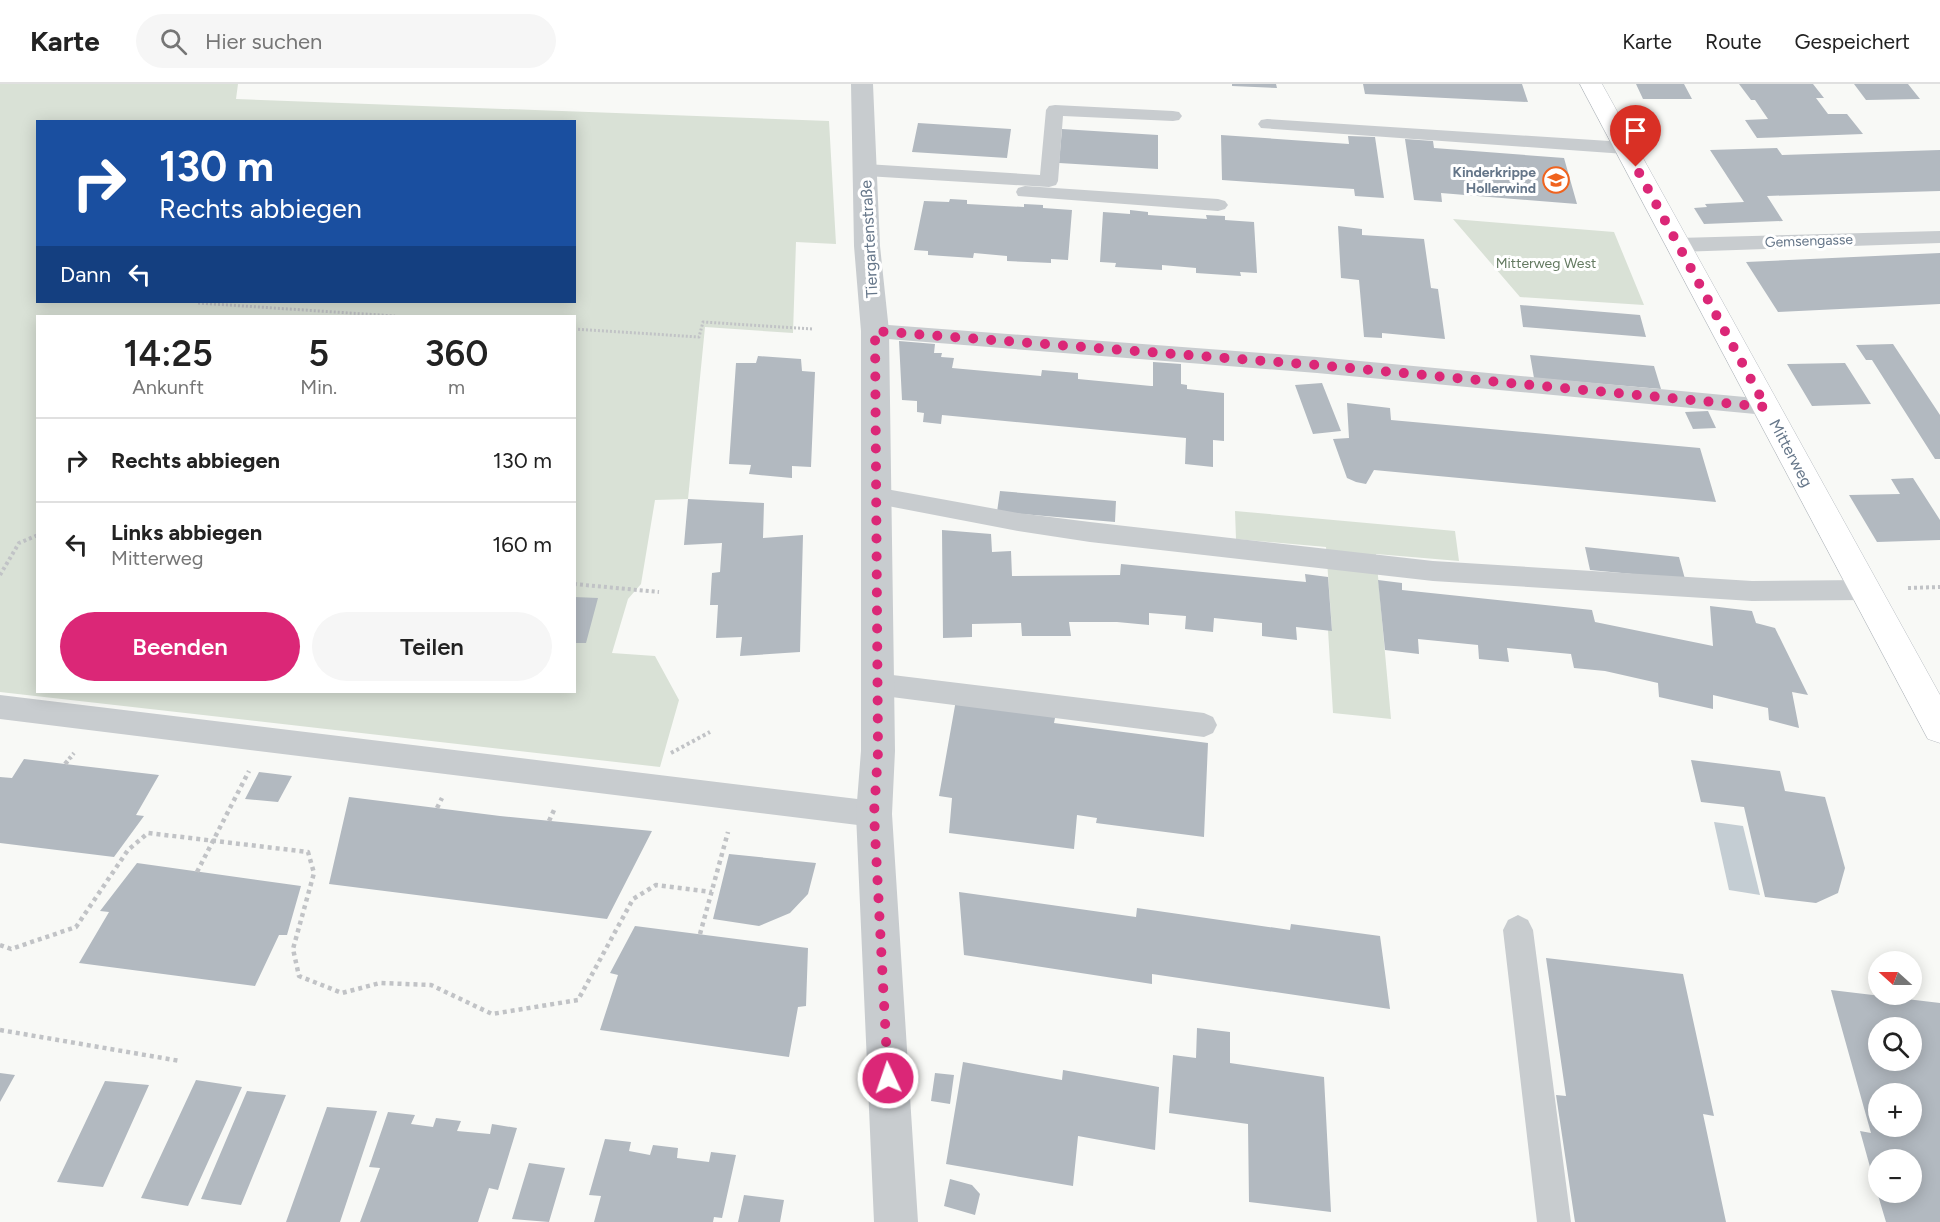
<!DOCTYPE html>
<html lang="de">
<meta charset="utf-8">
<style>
body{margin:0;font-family:Figtree,sans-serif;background:#f6f6f6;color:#222;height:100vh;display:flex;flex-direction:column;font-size:22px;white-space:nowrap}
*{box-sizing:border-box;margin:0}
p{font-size:20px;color:#767676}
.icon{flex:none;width:33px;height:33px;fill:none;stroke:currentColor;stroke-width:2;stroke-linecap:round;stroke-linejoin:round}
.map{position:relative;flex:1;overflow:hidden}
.panel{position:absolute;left:36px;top:231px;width:540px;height:378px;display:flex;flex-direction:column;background:#fff;border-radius:0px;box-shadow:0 3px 15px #0003}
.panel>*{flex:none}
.banner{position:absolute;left:36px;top:36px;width:540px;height:183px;border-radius:0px;box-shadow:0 3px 15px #0003;background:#1a4fa0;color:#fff;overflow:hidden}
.needle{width:39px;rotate:291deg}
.controls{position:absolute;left:1868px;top:867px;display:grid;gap:12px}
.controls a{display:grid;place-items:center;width:54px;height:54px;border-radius:50%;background:#fff;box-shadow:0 3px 15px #0003;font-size:30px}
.pin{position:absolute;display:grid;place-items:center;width:51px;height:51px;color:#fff;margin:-62px -26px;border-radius:50% 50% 50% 0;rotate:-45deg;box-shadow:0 0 6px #0007}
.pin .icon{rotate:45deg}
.me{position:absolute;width:66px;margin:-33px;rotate:357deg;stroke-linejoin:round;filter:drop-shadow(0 0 4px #0008)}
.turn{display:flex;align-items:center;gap:21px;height:126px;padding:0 24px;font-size:27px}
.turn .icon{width:78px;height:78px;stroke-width:2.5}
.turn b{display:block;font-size:42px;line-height:51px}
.then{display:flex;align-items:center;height:57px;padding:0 24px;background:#0003;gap:12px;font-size:22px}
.eta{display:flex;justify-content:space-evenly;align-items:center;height:102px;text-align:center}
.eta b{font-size:36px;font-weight:600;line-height:42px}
.cta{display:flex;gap:12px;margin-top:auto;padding:12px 24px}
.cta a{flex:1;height:69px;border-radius:36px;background:#db2777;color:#fff;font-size:24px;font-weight:600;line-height:69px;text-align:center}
.cta a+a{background:#f6f6f6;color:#222}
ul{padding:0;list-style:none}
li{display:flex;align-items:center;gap:18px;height:84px;padding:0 24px;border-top:2px solid #e0e0e0}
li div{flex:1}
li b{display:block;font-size:22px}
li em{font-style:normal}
header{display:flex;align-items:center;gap:36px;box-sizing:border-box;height:84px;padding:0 30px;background:#fff;border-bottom:2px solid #e0e0e0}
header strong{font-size:28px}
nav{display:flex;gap:33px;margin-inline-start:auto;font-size:21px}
.search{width:420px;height:54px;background:#f6f6f6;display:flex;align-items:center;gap:15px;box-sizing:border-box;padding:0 21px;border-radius:33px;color:#767676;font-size:22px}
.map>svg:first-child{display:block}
</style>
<header>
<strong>Karte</strong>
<div class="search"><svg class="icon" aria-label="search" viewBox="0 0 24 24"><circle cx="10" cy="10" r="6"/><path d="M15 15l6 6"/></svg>Hier suchen</div>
<nav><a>Karte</a><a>Route</a><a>Gespeichert</a></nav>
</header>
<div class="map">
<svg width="1940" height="1138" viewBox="0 0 1940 1138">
<rect width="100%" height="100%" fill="#f8f9f6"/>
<path fill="#d9e1d6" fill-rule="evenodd" d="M0,0H238L236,15L829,37L836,160L796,158L793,249L705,243L688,415L655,416L641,500L628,515L612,569L655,572L679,616L660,683L0,608ZM38,38H574V218H38ZM38,232H574V608H38Z
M1453,135L1614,148L1644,221L1520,213Z
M1235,427L1455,447L1459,477L1376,470L1391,635L1333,629L1328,546H1332L1326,463L1236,455Z"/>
<path fill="#c4cdd3" d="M1714,738L1743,742L1760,811L1729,806Z"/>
<path fill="#b2b9c0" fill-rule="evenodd" d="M1232,0H1276L1277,4L1232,2Z
M1363,0H1522L1528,18L1365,10Z
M1636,0H1684L1692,15H1643Z
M1739,0H1813L1824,14H1816L1828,30H1847L1863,50L1757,54L1745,36L1768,35L1755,16H1751Z
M1854,0H1908L1920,15L1866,16Z
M918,39L1011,45L1007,74L912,68Z
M1062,45L1158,51V85L1059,79Z
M1221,51L1349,60L1348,52L1375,53L1384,114L1355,112L1354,105L1222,96Z
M1405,55L1433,57L1434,64L1564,74L1577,120L1441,109L1442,118L1414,116Z
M1777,64L1782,71L1940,66V107L1767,112L1783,137L1704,140L1694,124L1707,123L1705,120L1744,118L1710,66Z
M950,115L967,116V120L1024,123V120L1043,121V124L1072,126L1068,176L1051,175V179L1007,177V172L974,169L973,174L928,171V167L914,166L924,117L949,118Z
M1130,126L1148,128V131L1207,135L1206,131L1225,132V136L1254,138L1257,189L1240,188L1241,192L1196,189V184L1162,181V186L1115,183L1116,179L1100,178L1103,128L1130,130Z
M1338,142L1362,145V151L1424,155L1431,204L1438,205L1445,255L1382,249V254L1364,253L1359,196L1341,194Z
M1940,169V220L1881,223L1778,228L1746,178Z
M1520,221L1640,231L1646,253L1523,243Z
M899,257L935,260L934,269H942L941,273L954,274L952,284L1041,292L1042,286L1078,289V295L1151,302H1153V278L1181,280V300L1187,301V305L1224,309V357L1213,356V383L1185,380L1186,354L942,331L941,340L923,338L924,329L917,328V317L902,316Z
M1893,260L1940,331V375H1935L1872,276H1866L1856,261Z
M1530,271L1654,282L1661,305L1534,294Z
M758,272L801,275L802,287L815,288L811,383L792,382V394L749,390L751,381L729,380L736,279H756Z
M1845,279L1871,320L1812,322L1787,280Z
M1322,299L1341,347L1313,350L1295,301Z
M1347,319L1390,324L1391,336L1700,364L1716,418L1374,386L1366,400L1356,398L1347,394L1333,355L1349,354Z
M1708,327L1716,344L1693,345L1685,328Z
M1913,394L1940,436V456L1877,458L1849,411L1900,410L1891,395Z
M1000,407L1116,417L1115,438L997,428Z
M688,415L764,419L763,454L803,451L800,568L740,572L742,553L716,554L718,521H710L712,489L720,488L722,459L684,461Z
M942,446L991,450L992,468L1011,467L1012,492L1120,491L1121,480L1306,498L1305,490L1328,493L1332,547L1296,543L1297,556L1262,552V539L1214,534L1213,548L1185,545L1186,532L1149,529V541L1117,538H1069L1071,552H1022L1021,539L972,540V553L943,554Z
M1585,463L1679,473L1685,495L1590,486Z
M1378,496L1402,499V506L1592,526L1595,538L1713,562L1710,522L1752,527L1756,539L1775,544L1808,611L1792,608L1799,644L1769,636L1768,624L1713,611V625L1659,613L1658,599L1605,587L1574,584L1571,570L1507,564L1509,578L1479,575L1478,561L1418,555L1419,570L1385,566Z
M574,513L598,514L586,559H574Z
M956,616L1056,629L1054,639L1208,659L1204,753L1096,739L1097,734L1077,731L1074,765L949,749L952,714L939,712Z
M24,675L65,680L159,691L136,731L144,732L114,773L0,759V693L12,694Z
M1691,676L1780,687L1785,707L1825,713L1845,784L1838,809L1816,819L1765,813L1744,723L1701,718Z
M259,688L292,692L278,718L245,715Z
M349,713L500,732L652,747L607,835L329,800Z
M729,770L816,779L808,810L790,829L759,842L713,835Z
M137,779L301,802L287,851H279L255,902L79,879L109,828L100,827Z
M959,808L1136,833L1137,824L1290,846L1291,840L1380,852L1390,925L1152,890V900L964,871Z
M635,842L808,864L806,922L798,923L789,973L600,946L618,891L610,889Z
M1546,874L1683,890L1714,1032L1703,1030L1726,1138H1575L1556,1011L1566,1012Z
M1831,906L1940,919V1138H1886L1877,1108H1911V1076H1878L1877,1108L1860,1047L1871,1049ZM1878,944H1911V976H1878ZM1878,1010H1911V1042H1878Z
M1197,944L1230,948V979L1324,993L1331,1128L1249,1118L1248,1040L1169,1029L1173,971L1196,974Z
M963,978L1062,996L1063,986L1159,1003L1155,1066L1078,1052L1073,1102L946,1080Z
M0,989L15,991L0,1018Z
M935,989L954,991L950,1020L931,1017Z
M196,996L242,1003L188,1122L141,1114Z
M105,997L149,1001L103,1103L57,1098Z
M247,1007L286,1011L241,1121L201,1115Z
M327,1023L377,1027L340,1138H286Z
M388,1028L415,1031L411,1040L433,1043L436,1034L461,1037L457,1047L490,1050L492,1040L517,1044L498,1106L489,1104L478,1138H360L380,1084L369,1083Z
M605,1055L631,1058L629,1067L650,1071L653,1061L678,1064L677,1074L709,1078L711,1068L736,1071L722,1134L714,1133L713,1138H594L601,1112L589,1111Z
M529,1079L565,1084L549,1138L512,1135Z
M950,1095L972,1101L980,1110L975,1131L944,1122Z
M744,1111L784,1116L780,1138H738Z"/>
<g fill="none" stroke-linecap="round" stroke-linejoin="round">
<g stroke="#babfc4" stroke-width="1">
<path id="secondary" d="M1580,0H1602L1940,611V659L1928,655Z"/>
</g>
<path stroke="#c1c3c6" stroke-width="3" stroke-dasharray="2 2" stroke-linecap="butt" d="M198,219L395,232
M574,245L699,253L703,238L812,245"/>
<path stroke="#c1c3c6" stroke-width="4" stroke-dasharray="3 3" stroke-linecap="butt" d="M0,491L19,459L38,451
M574,500L659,508
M1908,504L1940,503
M671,669L710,648
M69,675L74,669"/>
<path stroke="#c1c3c6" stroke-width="4.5" stroke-dasharray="4 4" stroke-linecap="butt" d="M65,680L71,673
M437,724L442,714
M549,737L554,726
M197,788L249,687
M700,850L728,748
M0,861L11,865L76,843L128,766L148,749L308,768L314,789L293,865L299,892L342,909L380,899L431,901L492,930L578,916L633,815L656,801L712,808
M0,946L180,977"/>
<path fill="#c8cccf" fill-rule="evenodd" d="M1055,21L1173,27L1179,28L1182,32L1179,36L1173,37L1063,32L1058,97L1056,101L1049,103L866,92L859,90L857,86L859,82L866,80L1040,91L1046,26L1049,22Z
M1267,35L1625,58L1631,60L1634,64L1631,68L1625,70L1261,44L1258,40L1261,36Z
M1025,102L1218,115L1225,117L1228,121L1225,125L1218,127L1018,112L1016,108L1018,104Z
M1940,147V159L1678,168L1671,166L1668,161L1671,156L1678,154Z
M875,240L1317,273L1766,315L1774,317L1777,323L1774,329L1766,331L1317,289L875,254L868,252L865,247L868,242Z
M875,403L1018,429L1090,438L1433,477L1752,497L1865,496L1874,499L1877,506L1874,513L1865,516L1752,517L1433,497L1090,458L1018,447L867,418L863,412L867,406Z
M876,589L1204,629L1213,633L1217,641L1213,649L1204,653L876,611L867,608L863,600L867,592Z
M0,611L874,717L884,721L888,730L884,739L874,743L0,635Z
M1518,831L1528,836L1533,846L1571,1138H1537L1503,846L1508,836Z"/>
<path fill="#c8cccf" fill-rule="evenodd" d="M851,0H873L880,162L889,247L895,667L892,730L918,1138H874L856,730L861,667V247L854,162Z"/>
<use href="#secondary" fill="#fff" fill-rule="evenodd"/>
</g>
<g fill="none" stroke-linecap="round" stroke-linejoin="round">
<path stroke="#db2777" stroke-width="10" stroke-dasharray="0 18" d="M888,994L874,730L878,668L875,247L1317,281L1766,323L1636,83"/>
</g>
<defs>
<g id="school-ring" transform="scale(1.35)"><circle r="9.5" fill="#fff" stroke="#f0631e" stroke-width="1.5"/><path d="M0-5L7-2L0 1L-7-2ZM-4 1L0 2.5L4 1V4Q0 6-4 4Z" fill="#f0631e"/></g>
</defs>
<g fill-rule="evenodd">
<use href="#school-ring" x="1556" y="96"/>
</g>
<g text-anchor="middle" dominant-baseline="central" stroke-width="6" stroke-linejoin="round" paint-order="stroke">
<g font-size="14" font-weight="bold" fill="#657689" stroke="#fff" text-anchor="end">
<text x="1536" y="88">Kinderkrippe<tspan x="1536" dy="16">Hollerwind</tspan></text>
</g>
<g font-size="14" fill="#657689" stroke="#fff">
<text transform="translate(1809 157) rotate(-2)">Gemsengasse</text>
</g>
<g font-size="14" fill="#647a61" stroke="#fff">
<text x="1546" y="179">Mitterweg West</text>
</g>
<g font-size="16" fill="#657689" stroke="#fff">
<text transform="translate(869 155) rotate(-93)">Tiergartenstraße</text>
<text transform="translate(1791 369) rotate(62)">Mitterweg</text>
</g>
</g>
</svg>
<div class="controls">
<a><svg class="needle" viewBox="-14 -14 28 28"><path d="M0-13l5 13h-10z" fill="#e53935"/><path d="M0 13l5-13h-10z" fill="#767676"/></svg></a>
<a><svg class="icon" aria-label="search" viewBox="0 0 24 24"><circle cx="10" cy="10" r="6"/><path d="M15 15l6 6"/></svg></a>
<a>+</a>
<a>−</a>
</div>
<div class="pin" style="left:1636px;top:83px;background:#d93025"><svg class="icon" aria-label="arrive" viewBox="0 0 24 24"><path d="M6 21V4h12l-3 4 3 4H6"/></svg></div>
<svg class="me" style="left:888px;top:994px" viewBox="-20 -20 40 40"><circle r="17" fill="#db2777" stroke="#fff" stroke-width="3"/><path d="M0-11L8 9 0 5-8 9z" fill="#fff"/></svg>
<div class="banner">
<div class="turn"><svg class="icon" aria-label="right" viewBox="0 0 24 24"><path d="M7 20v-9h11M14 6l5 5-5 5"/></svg><div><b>130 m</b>Rechts abbiegen</div></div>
<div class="then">Dann<svg class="icon" aria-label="left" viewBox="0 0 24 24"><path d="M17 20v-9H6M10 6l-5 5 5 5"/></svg></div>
</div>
<section class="panel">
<div class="eta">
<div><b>14:25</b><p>Ankunft</p></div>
<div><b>5</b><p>Min.</p></div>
<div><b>360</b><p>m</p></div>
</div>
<ul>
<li><svg class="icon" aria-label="right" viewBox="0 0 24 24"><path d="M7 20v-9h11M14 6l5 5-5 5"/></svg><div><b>Rechts abbiegen</b></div><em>130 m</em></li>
<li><svg class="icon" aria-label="left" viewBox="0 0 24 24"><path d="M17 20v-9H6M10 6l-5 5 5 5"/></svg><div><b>Links abbiegen</b><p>Mitterweg</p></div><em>160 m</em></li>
</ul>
<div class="cta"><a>Beenden</a><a>Teilen</a></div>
</section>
</div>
